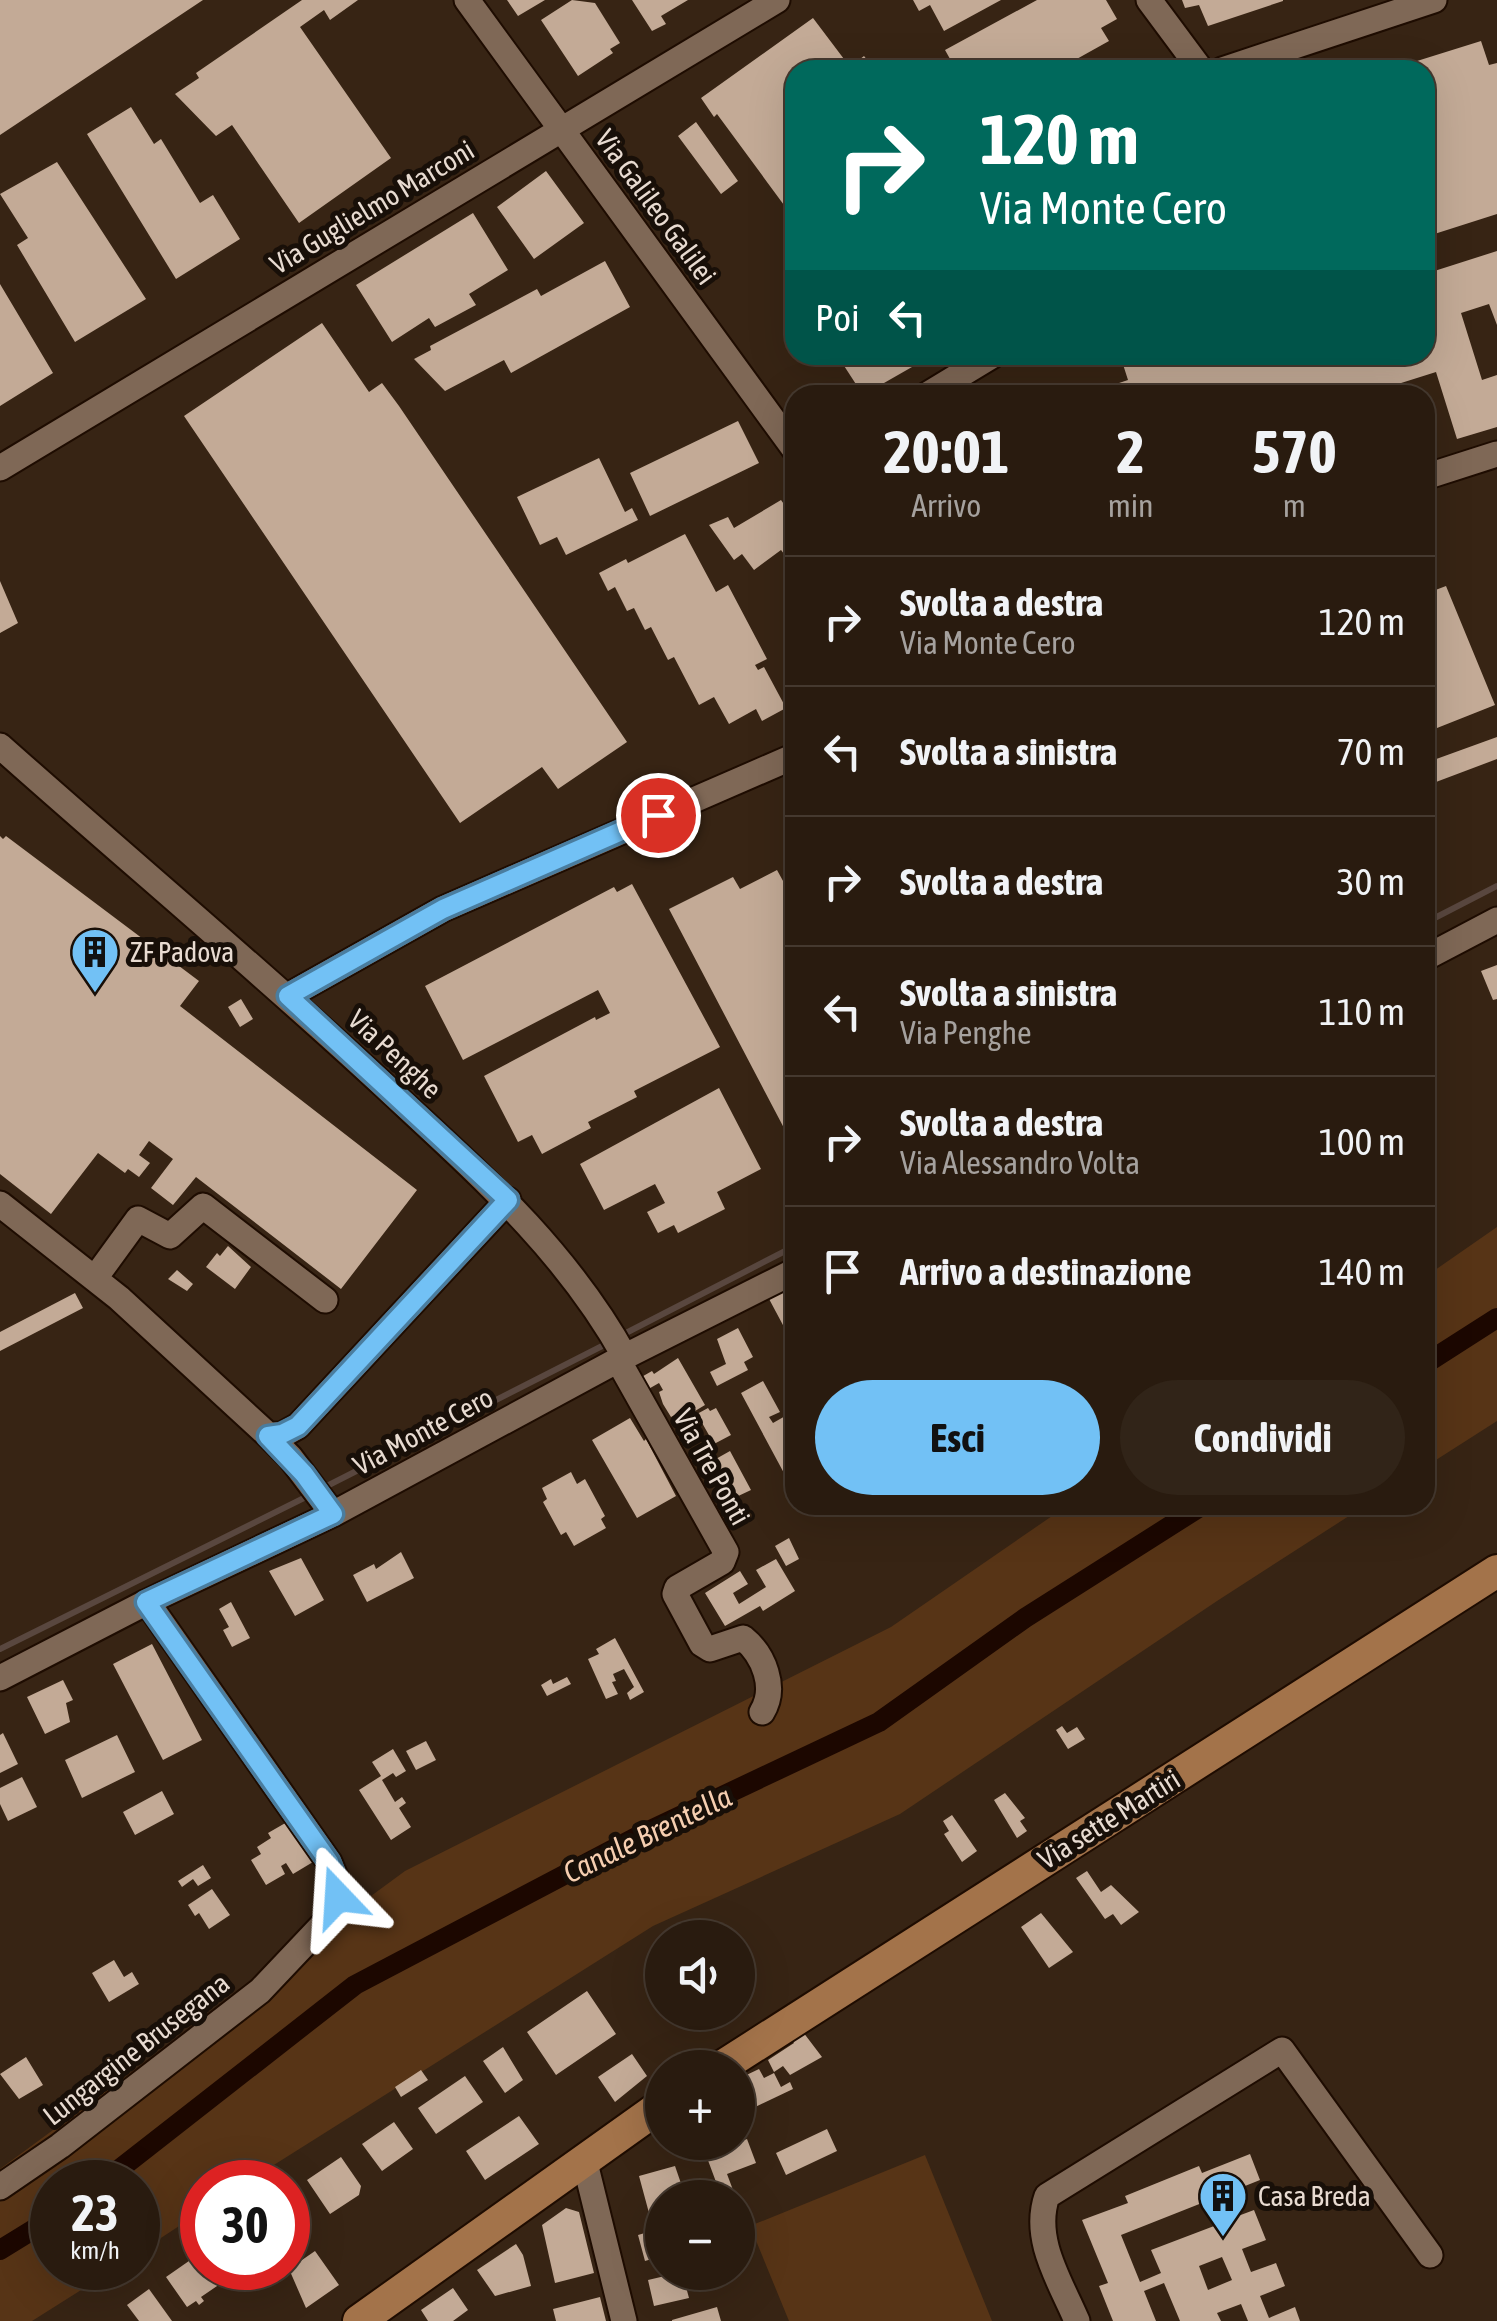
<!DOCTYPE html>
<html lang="it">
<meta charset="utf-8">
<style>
body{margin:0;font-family:"Asap Condensed",sans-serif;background:#312418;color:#f1f3f6;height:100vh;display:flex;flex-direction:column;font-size:38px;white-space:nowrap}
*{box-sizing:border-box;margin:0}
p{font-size:32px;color:#a5a19e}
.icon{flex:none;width:55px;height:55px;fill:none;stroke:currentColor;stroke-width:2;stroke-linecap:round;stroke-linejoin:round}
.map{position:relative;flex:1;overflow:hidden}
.drawer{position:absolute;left:785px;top:385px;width:650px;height:1130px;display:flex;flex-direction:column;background:#291b0f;border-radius:30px;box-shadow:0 10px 40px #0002,0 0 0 2px #45392f}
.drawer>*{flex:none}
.top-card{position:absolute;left:785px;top:60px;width:650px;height:305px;border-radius:30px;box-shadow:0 10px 40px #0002,0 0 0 2px #45392f;background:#00695c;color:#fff;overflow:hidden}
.fabs{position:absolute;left:645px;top:1920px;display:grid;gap:20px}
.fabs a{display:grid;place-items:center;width:110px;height:110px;border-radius:50%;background:#291b0f;box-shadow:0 10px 40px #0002,0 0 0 2px #45392f;font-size:50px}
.speed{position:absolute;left:30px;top:2160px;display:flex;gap:20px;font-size:50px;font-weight:700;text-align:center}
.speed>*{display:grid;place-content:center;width:130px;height:130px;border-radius:50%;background:#291b0f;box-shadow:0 10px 40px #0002,0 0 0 2px #45392f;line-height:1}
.speed small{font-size:25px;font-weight:400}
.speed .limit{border:15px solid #d22;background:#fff;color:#111}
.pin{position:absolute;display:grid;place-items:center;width:85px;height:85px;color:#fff;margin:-42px;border:5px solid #fff;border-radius:50%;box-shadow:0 2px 10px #0007}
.me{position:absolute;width:110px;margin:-55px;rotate:340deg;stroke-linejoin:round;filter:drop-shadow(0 0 8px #0008)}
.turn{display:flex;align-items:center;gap:35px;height:210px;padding:0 30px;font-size:45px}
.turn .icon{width:130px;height:130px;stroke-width:2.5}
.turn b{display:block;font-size:70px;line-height:85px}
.then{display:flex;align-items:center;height:95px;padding:0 30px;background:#0003;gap:20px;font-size:38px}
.eta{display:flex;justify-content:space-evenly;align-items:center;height:170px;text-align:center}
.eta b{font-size:60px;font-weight:700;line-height:70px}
.primary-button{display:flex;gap:20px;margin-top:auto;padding:20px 30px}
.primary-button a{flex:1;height:115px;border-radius:60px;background:#72c1f5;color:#111;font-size:40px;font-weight:700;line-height:115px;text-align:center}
.primary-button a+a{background:#312418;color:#f1f3f6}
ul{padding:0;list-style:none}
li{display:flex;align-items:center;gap:30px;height:130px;padding:0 30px;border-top:2px solid #45392f}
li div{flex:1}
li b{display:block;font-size:38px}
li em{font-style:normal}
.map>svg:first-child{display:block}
</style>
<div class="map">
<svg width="1497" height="2321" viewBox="0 0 1497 2321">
<rect width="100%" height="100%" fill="#372414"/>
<path fill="#573416" d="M1497,1227V1421L1425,1467V1277Z
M1068,1505H1366L1217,1601L900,1814L653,1926L247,2182H202V2211L138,2253V2182H52V2268H116L32,2321H0V2169L405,1871L891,1627Z
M925,2155L992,2321H789L750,2226Z"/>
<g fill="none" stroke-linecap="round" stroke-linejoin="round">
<path stroke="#59473f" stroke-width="6" d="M1425,923L1497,886
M624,1334L795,1246
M323,1488L608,1343
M0,1649L312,1494"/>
<path stroke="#1c0700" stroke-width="20" d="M1425,1364L1497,1318
M103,2182L355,1985L642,1834L879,1722L1025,1618L1203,1505
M0,2250L52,2218"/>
</g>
<path fill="#c3aa96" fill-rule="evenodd" d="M0,0H203L0,135Z
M302,0H358L330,20L324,10L300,27L391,158L299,223L232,125L216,136L175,94L199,78L196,73Z
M507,0H545L518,16Z
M572,0L595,3L620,43L610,49L613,53L578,76L541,20Z
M632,0H688L661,16L666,24L652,31Z
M913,0H1001L944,31L930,5L919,11Z
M1037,0H1106L1117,19L1101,28L1109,41L1057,70H946L954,66L945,50Z
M1182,0H1283V1L1208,26L1199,5L1185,8Z
M813,18L850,67L864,56L875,70H795V220L717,114L714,117L701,98Z
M1481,41L1489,65L1497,63V214L1425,237V70H1420L1417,61Z
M131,107L154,144L161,139L200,203L213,195L240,239L176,279L87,134Z
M696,122L738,181L721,194L678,136Z
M57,162L146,299L75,342L17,245L28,238L0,194Z
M546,171L584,223L534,259L497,207Z
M473,213L508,270L469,294L476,305L435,327L429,318L392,342L356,285Z
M1497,251V325L1489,304L1461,313L1482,380L1497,375V427L1457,439L1436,372L1363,395H1083L1128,380L1120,355H1425V274Z
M605,261L630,307L511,373L504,360L445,391L414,359L431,350L430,346L537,289L541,296Z
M0,284L53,373L0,406Z
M322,323L369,392L382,383L399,406L627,742L558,789L542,767L460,823L184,416Z
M837,355H933L863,395Z
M738,421L759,463L650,516L630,473Z
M599,458L625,512L632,508L638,520L566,555L557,537L540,545L517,497Z
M781,500L795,520V553L788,559L781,550L754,570L742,554L734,560L709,525L728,517L734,528Z
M685,534L716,592L728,585L767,659L755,665L758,670L764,667L786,708L762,721L756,709L729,724L714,697L699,705L674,657L668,660L651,627L645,630L634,608L627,611L615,587L608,591L599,573L626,559L628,563Z
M0,581L18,623L0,633Z
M1446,586L1495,705L1432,730L1425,713V594Z
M1497,737V759L1436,782L1428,762Z
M0,836L3,839L6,836L199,981L180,1006L417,1190L341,1289L196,1177L173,1205L151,1188L173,1159L149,1141L139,1155L150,1163L139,1177L128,1169L125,1173L98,1153L51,1214L0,1174Z
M777,870L788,890L795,886V1149L669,909L733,877L740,889Z
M632,884L720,1047L634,1091L637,1097L588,1122L591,1128L542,1154L532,1135L518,1142L484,1076L595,1017L596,1020L610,1013L598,990L463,1060L425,986L614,887L617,892Z
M1497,965V999L1493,1000L1481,971Z
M241,999L253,1019L240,1027L228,1007Z
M719,1088L761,1169L717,1192L725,1209L678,1233L674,1225L658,1233L647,1212L665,1203L655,1184L604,1210L580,1164Z
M228,1246L251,1267L235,1289L206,1267L217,1253L220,1256Z
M177,1270L193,1284L187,1291L168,1279Z
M786,1288L795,1305V1321L784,1327L768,1297Z
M75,1293L83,1308L0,1351V1332Z
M738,1328L753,1357L744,1362L748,1370L717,1386L710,1372L726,1364L717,1339Z
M678,1358L705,1405L685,1417L682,1411L671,1417L663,1404L659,1392L663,1390L659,1383L645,1391L638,1379L652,1371L654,1374Z
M763,1381L780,1412L769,1417L773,1423L787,1415L795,1431V1470L785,1475L741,1393Z
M708,1408L710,1411L716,1408L731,1435L714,1444L697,1414Z
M630,1418L644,1441L646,1439L676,1496L637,1518L592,1440Z
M730,1451L751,1490L734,1498L714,1460Z
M571,1472L577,1484L585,1479L605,1516L601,1519L606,1528L574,1546L566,1532L561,1535L543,1502L547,1499L542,1488Z
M789,1538L799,1559L786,1566L775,1546Z
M401,1552L414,1578L367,1602L353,1575L374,1564L376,1569Z
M301,1558L324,1600L295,1616L269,1571Z
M776,1559L795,1591L763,1611L760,1606L725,1626L705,1593L740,1571L748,1584L733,1593L739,1604L766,1587L756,1570Z
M231,1602L250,1638L232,1647L223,1630L229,1627L219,1609Z
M615,1638L644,1692L630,1700L627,1693L634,1687L624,1669L613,1674L616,1681L612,1682L618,1694L606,1699L588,1659L599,1654L596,1649Z
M152,1644L202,1740L163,1760L113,1664Z
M567,1677L571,1684L547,1696L541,1685L551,1679L553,1684Z
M63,1680L73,1700L66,1703L70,1722L45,1734L27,1697Z
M1062,1726L1067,1733L1077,1727L1085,1739L1068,1749L1056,1730Z
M3,1733L18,1764L0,1773V1735Z
M117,1735L135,1772L82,1798L65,1760Z
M426,1741L436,1760L416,1770L406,1751Z
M393,1749L406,1771L396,1777L393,1773L382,1780L395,1802L402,1797L406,1803L399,1808L411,1827L391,1840L359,1790L381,1776L372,1762Z
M22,1777L37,1807L8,1821L0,1804V1788Z
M162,1791L174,1814L135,1835L123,1812Z
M1005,1793L1025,1818L1020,1821L1027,1831L1017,1838L994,1800Z
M952,1815L977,1851L962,1862L944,1834L949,1831L943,1821Z
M294,1818L318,1859L293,1874L286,1863L281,1866L285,1874L266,1885L251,1860L261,1854L257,1847L271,1838L268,1833Z
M203,1865L211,1878L198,1886L193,1879L182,1887L178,1881Z
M1087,1871L1101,1892L1111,1885L1139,1912L1121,1925L1113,1914L1105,1919L1076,1878Z
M212,1889L230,1915L209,1929L199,1913L195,1916L188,1905Z
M1041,1913L1073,1952L1049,1968L1021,1927Z
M114,1960L124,1977L132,1972L139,1984L109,2002L92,1973Z
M587,1991L616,2034L556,2075L527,2032Z
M803,2032L822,2057L790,2075L783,2066L774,2072L768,2060L794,2043L792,2040Z
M503,2047L523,2080L505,2093L483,2061Z
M632,2054L647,2076L615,2102L598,2077Z
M26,2057L43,2085L19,2099L0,2074Z
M759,2069L764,2078L774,2073L781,2087L790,2082L793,2089L751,2109L738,2079Z
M421,2070L428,2080L401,2097L395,2087Z
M465,2076L483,2102L436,2134L418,2108Z
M519,2116L539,2144L485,2180L466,2151Z
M394,2122L413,2149L382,2171L362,2144Z
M827,2129L837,2151L786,2175L776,2153Z
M747,2139L756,2163L727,2174L736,2198H722L706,2155Z
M1250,2154L1260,2180L1220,2196L1230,2219L1254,2210L1266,2240L1242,2249L1251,2272L1276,2263L1285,2286L1260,2296L1269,2318L1295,2307L1300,2321H1248L1241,2304L1217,2313L1221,2321H1180L1164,2283L1144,2291L1156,2321H1113L1099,2286L1108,2283L1082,2220L1128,2203L1125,2196L1199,2166L1202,2173ZM1212,2199L1222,2223L1151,2250L1161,2273L1140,2282L1121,2235ZM1222,2257L1232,2280L1208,2290L1199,2266Z
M341,2157L361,2186L359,2195L330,2214L307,2180Z
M675,2166L686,2198H662V2209L649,2213L639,2176Z
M566,2208L579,2212L594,2273L555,2283L542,2225Z
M662,2228V2256L645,2261L638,2235Z
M516,2244L523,2255L531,2286L495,2296L477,2270Z
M315,2251L339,2285L306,2308L289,2269Z
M199,2254L202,2268H209L220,2284L201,2297L204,2301L199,2305L196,2301L187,2307L166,2277Z
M682,2272L689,2298L654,2306L648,2280Z
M453,2288L468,2310L453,2321H428L421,2310Z
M149,2289L172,2321H139L127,2305Z
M600,2297L606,2321H556L553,2309Z
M717,2307L721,2321H672V2320Z"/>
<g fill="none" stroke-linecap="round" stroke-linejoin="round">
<g stroke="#1e0c01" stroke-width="29">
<path id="minor" d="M467,0L795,450
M1149,0L1201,70
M1222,70L1434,0
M927,395L993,355
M0,468L777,0
M1425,477L1497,454
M0,746C129,861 262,972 389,1090C477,1172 566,1250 625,1357
M1425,958L1497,920
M288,996L443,909L795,756
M0,1204L119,1298L268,1435L290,1457L333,1514
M95,1278L138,1219L170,1236L203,1206L325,1300
M618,1360L726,1552L722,1562L677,1588L675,1594L702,1644L710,1649L743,1638C764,1655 777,1688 762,1712
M268,1435H282L298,1426L508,1200
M0,1678L147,1602L333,1514L618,1360L795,1271
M579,2161L587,2171L624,2321
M0,2187L60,2146L260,1991L331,1916L338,1897L336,1879L329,1862L147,1602
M1077,2321C1060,2281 1032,2239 1047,2196L1282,2050L1430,2255"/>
</g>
<g stroke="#1e0c01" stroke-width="36">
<path id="major" d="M720,2068L1497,1571
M359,2321L662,2105"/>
</g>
<use href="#minor" stroke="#7f6856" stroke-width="25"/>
<use href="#major" stroke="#a3734a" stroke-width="32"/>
</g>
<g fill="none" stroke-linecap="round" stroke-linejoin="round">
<g stroke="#4a7d9f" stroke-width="25">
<path id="route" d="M338,1897L336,1879L329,1862L146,1602L333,1514L304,1474L268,1436L282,1434L298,1426L508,1200L288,996L443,909L658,815"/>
</g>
<use href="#route" stroke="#72c1f5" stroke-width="18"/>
</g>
<defs>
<g id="building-pin" transform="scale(2.5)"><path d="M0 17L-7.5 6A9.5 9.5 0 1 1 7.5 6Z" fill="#72c1f5" stroke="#180f08"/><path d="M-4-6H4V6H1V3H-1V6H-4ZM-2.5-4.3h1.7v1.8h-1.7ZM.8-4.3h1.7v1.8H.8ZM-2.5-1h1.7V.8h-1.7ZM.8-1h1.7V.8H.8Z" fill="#111"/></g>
</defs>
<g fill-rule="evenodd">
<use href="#building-pin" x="95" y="952"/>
<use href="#building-pin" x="1223" y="2196"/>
</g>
<g text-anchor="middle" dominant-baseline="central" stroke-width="10" stroke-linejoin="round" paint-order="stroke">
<g font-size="28" fill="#e8dbd1" stroke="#180f08">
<text transform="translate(372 207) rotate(-31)">Via Guglielmo Marconi</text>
<text transform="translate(656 207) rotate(54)">Via Galileo Galilei</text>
<text transform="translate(395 1054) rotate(43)">Via Penghe</text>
<text transform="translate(423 1431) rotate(-28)">Via Monte Cero</text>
<text transform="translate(712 1467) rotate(61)">Via Tre Ponti</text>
<text transform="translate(1109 1819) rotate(-32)">Via sette Martiri</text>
<text transform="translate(136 2049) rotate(-38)">Lungargine Brusegana</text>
</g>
<g font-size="28" fill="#e8dbd1" stroke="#180f08" text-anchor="start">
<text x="130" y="952">ZF Padova</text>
<text x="1258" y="2196">Casa Breda</text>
</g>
<g font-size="30" font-style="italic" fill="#f6ceb0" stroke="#180f08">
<text transform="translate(647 1834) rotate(-26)">Canale Brentella</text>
</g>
</g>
</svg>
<div class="fabs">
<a><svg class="icon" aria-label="sound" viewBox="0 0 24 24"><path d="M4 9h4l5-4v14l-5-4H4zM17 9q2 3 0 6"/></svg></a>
<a>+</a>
<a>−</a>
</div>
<div class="speed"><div>23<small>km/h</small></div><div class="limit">30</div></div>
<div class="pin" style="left:658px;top:815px;background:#d93025"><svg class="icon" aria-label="arrive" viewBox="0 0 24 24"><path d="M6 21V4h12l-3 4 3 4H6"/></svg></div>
<svg class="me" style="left:338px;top:1897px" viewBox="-20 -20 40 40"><path d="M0-17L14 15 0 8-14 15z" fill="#72c1f5" stroke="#fff" stroke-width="4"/></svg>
<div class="top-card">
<div class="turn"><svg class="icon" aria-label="right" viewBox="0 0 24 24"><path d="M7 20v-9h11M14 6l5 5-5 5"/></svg><div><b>120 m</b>Via Monte Cero</div></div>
<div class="then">Poi<svg class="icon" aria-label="left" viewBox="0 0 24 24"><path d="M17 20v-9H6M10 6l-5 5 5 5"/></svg></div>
</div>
<section class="drawer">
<div class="eta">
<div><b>20:01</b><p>Arrivo</p></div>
<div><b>2</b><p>min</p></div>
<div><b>570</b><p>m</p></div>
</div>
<ul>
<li><svg class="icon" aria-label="right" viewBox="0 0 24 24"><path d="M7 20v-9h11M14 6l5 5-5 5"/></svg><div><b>Svolta a destra</b><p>Via Monte Cero</p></div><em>120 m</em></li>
<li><svg class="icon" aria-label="left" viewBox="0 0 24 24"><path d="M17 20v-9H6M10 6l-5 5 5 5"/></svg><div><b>Svolta a sinistra</b></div><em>70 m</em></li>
<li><svg class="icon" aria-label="right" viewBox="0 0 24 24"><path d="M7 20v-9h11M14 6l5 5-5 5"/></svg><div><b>Svolta a destra</b></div><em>30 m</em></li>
<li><svg class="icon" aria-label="left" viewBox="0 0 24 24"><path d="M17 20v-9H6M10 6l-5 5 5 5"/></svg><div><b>Svolta a sinistra</b><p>Via Penghe</p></div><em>110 m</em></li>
<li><svg class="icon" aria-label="right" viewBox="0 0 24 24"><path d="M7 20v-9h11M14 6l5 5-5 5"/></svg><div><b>Svolta a destra</b><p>Via Alessandro Volta</p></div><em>100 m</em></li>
<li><svg class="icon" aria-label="arrive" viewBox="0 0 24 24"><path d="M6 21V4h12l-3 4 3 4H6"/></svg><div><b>Arrivo a destinazione</b></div><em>140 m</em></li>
</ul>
<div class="primary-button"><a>Esci</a><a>Condividi</a></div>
</section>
</div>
